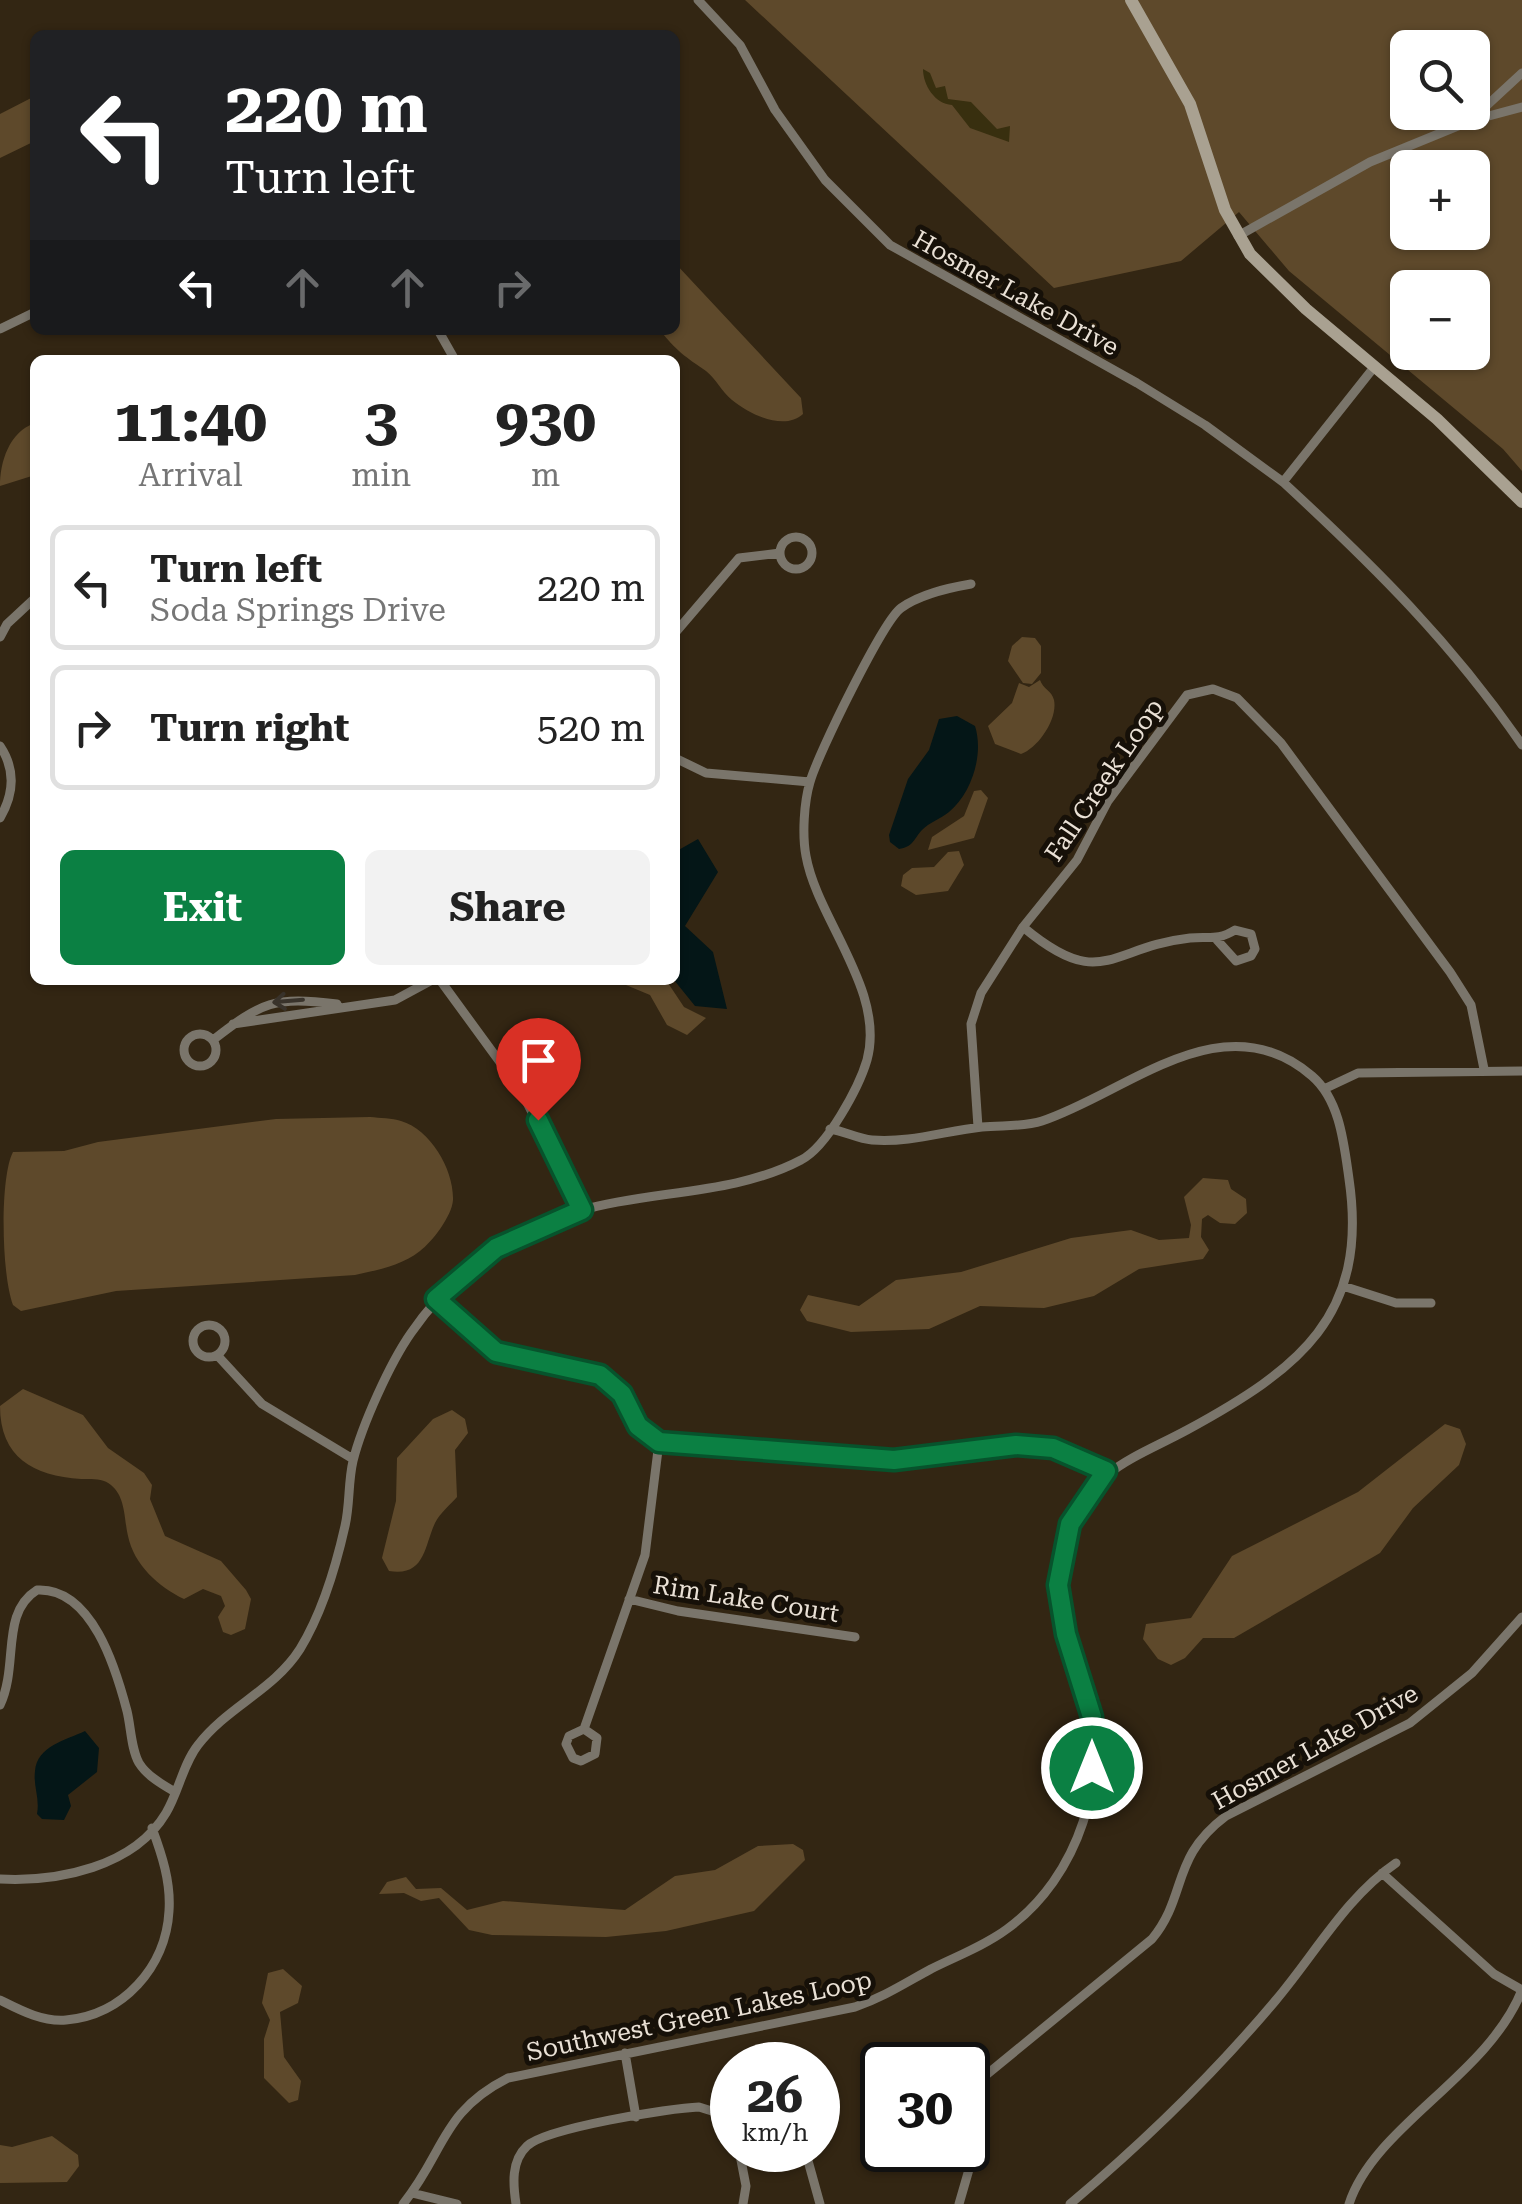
<!DOCTYPE html>
<meta charset="utf-8">
<style>
body{margin:0;font-family:"Roboto Serif",serif;background:#f2f2f2;color:#222;height:100vh;display:flex;flex-direction:column;font-size:38px;white-space:nowrap}
*{box-sizing:border-box;margin:0}
p{font-size:32px;color:#767676}
.icon{flex:none;width:55px;height:55px;fill:none;stroke:currentColor;stroke-width:2;stroke-linecap:round;stroke-linejoin:round}
.map{position:relative;flex:1;overflow:hidden}
.drawer{position:absolute;left:30px;top:355px;width:650px;height:630px;display:flex;flex-direction:column;background:#fff;border-radius:15px;box-shadow:0 2px 8px #0004}
.drawer>*{flex:none}
.top-card{position:absolute;left:30px;top:30px;width:650px;height:305px;border-radius:15px;box-shadow:0 2px 8px #0004;background:#202124;color:#fff;overflow:hidden}
.controls{position:absolute;left:1390px;top:30px;display:grid;gap:20px}
.controls a{display:grid;place-items:center;width:100px;height:100px;border-radius:15px;background:#fff;box-shadow:0 2px 8px #0004;font-size:50px}
.speed{position:absolute;left:710px;top:2042px;display:flex;gap:20px;font-size:50px;font-weight:700;text-align:center}
.speed>*{display:grid;place-content:center;width:130px;height:130px;border-radius:50%;background:#fff;box-shadow:0 2px 8px #0004;line-height:1}
.speed small{font-size:25px;font-weight:400}
.speed .limit{border:5px solid #111;border-radius:15px;background:#fff;color:#111}
.pin{position:absolute;display:grid;place-items:center;width:85px;height:85px;color:#fff;margin:-102px -42px;border-radius:50% 50% 50% 0;rotate:-45deg;box-shadow:0 0 10px #0007}
.pin .icon{rotate:45deg}
.me{position:absolute;width:110px;margin:-55px;rotate:0deg;stroke-linejoin:round;filter:drop-shadow(0 0 8px #0008)}
.turn{display:flex;align-items:center;gap:35px;height:210px;padding:0 30px;font-size:45px}
.turn .icon{width:130px;height:130px;stroke-width:2.5}
.turn b{display:block;font-size:70px;line-height:85px}
.lanes{display:flex;align-items:center;height:95px;padding:0 30px;background:#0003;justify-content:center;gap:50px;direction:ltr}
.lanes .off{opacity:.35}
.eta{display:flex;justify-content:space-evenly;align-items:center;height:170px;text-align:center}
.eta b{font-size:60px;font-weight:700;line-height:70px}
.cta{display:flex;gap:20px;margin-top:auto;padding:20px 30px}
.cta a{flex:1;height:115px;border-radius:15px;background:#0b8043;color:#fff;font-size:40px;font-weight:700;line-height:115px;text-align:center}
.cta a+a{background:#f2f2f2;color:#222}
ul{padding:0;list-style:none}
li{display:flex;align-items:center;gap:30px;height:125px;margin:0 20px 15px;padding:0 10px;border:5px solid #e0e0e0;border-radius:15px}
li div{flex:1}
li b{display:block;font-size:38px}
li em{font-style:normal}
.map>svg:first-child{display:block}
</style>
<div class="map">
<svg width="1522" height="2204" viewBox="0 0 1522 2204">
<rect width="100%" height="100%" fill="#332613"/>
<path fill="#5e492b" fill-rule="evenodd" d="M745,0H1522V471L1503,449L1289,271L1239,212L1181,261L1054,288ZM1408,48H1472V112H1408ZM1408,168H1472V232H1408ZM1408,288H1472V352H1408Z
M35,96V141L0,158V114Z
M675,263L801,398L803,414C785,431 750,415 732,400C722,392 716,379 706,371C687,358 675,350 660,330H675Z
M35,423V475L0,486C0,462 9,432 35,423Z
M1022,637L1035,638L1041,646V673L1032,684L1023,683L1008,661L1012,646Z
M1040,680C1043,689 1052,691 1054,700C1058,719 1038,748 1021,754L995,744L988,726L1012,703L1019,683L1029,687Z
M974,791L981,790L988,798L974,838L928,850L932,837L964,816Z
M959,851L964,865L948,891L916,895L901,886L903,875L912,868L934,867L948,852Z
M614,980H666L684,1007L706,1018L687,1035L667,1025L650,995Z
M370,1117C380,1118 392,1118 401,1121C431,1130 454,1170 453,1200C452,1216 432,1242 420,1251C401,1266 377,1270 355,1275L116,1291L21,1311L13,1305C1,1273 0,1176 13,1152L64,1151L98,1142L276,1119Z
M1203,1178L1228,1180L1231,1189L1246,1199L1247,1213L1235,1224L1220,1223L1208,1215L1202,1219L1201,1237L1209,1250L1203,1259L1139,1269L1094,1296L1044,1308L980,1306L929,1329L851,1332L807,1321L800,1310L808,1295L859,1306L896,1280L961,1272L1071,1238L1131,1230L1159,1240L1189,1238L1191,1225L1184,1197Z
M23,1389L83,1415L108,1448L144,1473L152,1485L150,1499L165,1536L221,1561L246,1590L251,1599L245,1629L231,1635L223,1632L218,1617L225,1606L221,1596L203,1589L184,1599C159,1587 134,1565 128,1536C124,1520 126,1497 111,1485C103,1478 92,1479 81,1479C33,1476 0,1457 0,1406Z
M452,1410L465,1419L468,1433L455,1450L457,1497C450,1505 440,1513 435,1523C424,1547 425,1577 389,1571L382,1558L396,1501L397,1458L433,1419Z
M1445,1424L1460,1429L1466,1444L1459,1465L1413,1508L1380,1553L1234,1638H1203L1185,1658L1171,1665L1158,1659L1143,1639L1146,1624L1191,1618L1232,1556L1358,1492Z
M793,1844L803,1850L805,1860L754,1911L666,1931L606,1937L492,1935L469,1930L439,1898L421,1901L404,1893L379,1894L387,1882L406,1877L416,1889L441,1888L467,1910L503,1901L625,1910L675,1876L715,1870L758,1846Z
M283,1969L302,1986L298,2003L280,2012L284,2057L301,2081L298,2100L289,2103L264,2078V2039L270,2020L262,2003L268,1973Z
M52,2136L78,2155L79,2166L67,2182L0,2183V2145L12,2147Z"/>
<path fill="#382f0f" d="M923,69L930,73L936,88L945,86L948,99L971,102L997,129L1010,126L1009,142L970,128L952,105C935,104 923,85 923,69Z"/>
<path fill="#041617" d="M957,716L975,726C984,754 972,793 949,812C940,819 930,822 922,830C913,840 913,847 899,849L890,842L889,835L908,779L929,750L939,719Z
M698,839L718,872L685,926L713,952L727,1009L695,1006L674,980L675,852Z
M85,1731L99,1748L97,1772L68,1795L71,1806L64,1820L42,1819L37,1814C40,1798 33,1786 35,1771C37,1746 66,1740 85,1731Z"/>
<g fill="none" stroke-linecap="round" stroke-linejoin="round">
<path stroke="#7a756b" stroke-width="9" d="M698,0L740,45L775,110L825,180L890,245L1137,383L1205,425L1283,482L1375,366
M1522,73L1470,121L1522,107
M1238,236L1370,162L1470,121
M0,329L35,312
M438,330L455,360
M1283,482C1374,566 1452,643 1522,745
M780 553a16 16 0 1 1 32 0a16 16 0 1 1-32 0Z
M675,633L739,558L780,553
M0,637L7,624L35,598
M0,746C16,770 14,794 0,818
M675,758L706,773L810,782
M1023,927C1102,993 1109,947 1190,938C1209,936 1217,941 1235,930L1251,934L1255,949L1251,956L1236,961L1217,940
M440,980L521,1091L582,1210
M233,1024L395,1000L432,980
M184 1050a16 16 0 1 1 32 0a16 16 0 1 1-32 0Z
M213,1040C262,1002 274,996 337,1004
M1324,1089L1358,1073L1522,1071
M978,1127L971,1024L981,993L1023,927L1077,860L1108,801L1187,695L1213,689L1237,698L1281,743L1450,972L1471,1005L1484,1069
M1346,1287L1396,1303H1431
M436,1299L496,1352L599,1375L623,1394L639,1426L659,1442L895,1460L1016,1445L1053,1449L1106,1471
M193 1341a16 16 0 1 1 32 0a16 16 0 1 1-32 0Z
M217,1355L262,1404L353,1459
M629,1599L678,1611L855,1637
M0,1705C19,1665 0,1613 37,1590C92,1587 116,1669 127,1711C131,1727 131,1749 139,1763C147,1776 163,1785 175,1792
M584,1729L569,1736L566,1744L573,1758L581,1761L595,1754L597,1738L584,1729L645,1555L659,1442
M0,1879C58,1882 134,1867 166,1813C179,1791 183,1764 198,1745C227,1707 274,1690 300,1649C322,1613 336,1566 345,1526C350,1505 348,1482 353,1461C362,1425 390,1363 411,1333C453,1272 511,1231 582,1210C653,1190 735,1195 801,1160C827,1147 859,1087 867,1060C886,991 817,919 806,856C802,835 804,802 810,782C817,756 883,621 901,608C920,594 948,588 971,584
M0,2000C20,2010 42,2022 66,2020C123,2015 166,1967 169,1911C171,1882 162,1855 152,1828
M625,2053L636,2117
M739,2150L746,2186L743,2204
M805,2150L820,2204
M412,2193L457,2204
M403,2204C445,2152 441,2112 508,2078L855,2007C884,1997 905,1983 931,1969C957,1956 984,1946 1007,1929C1079,1877 1111,1776 1087,1690C1071,1634 1044,1583 1070,1524C1095,1468 1137,1457 1187,1430C1299,1369 1369,1316 1349,1179C1344,1144 1340,1100 1312,1076C1223,999 1127,1093 1042,1121C1024,1127 1002,1125 982,1127C945,1131 910,1143 872,1140C858,1139 844,1131 830,1129
M516,2204C513,2184 511,2161 527,2146C546,2128 670,2108 699,2107L715,2112L732,2132
M959,2204L970,2166L969,2108L980,2080L1152,1939C1188,1895 1170,1858 1226,1816L1410,1723L1472,1673L1522,1617
M1070,2204C1145,2141 1213,2075 1276,2000C1315,1954 1346,1897 1396,1863
M1349,2204C1374,2126 1488,2076 1522,1990L1494,1974L1382,1873"/>
<path stroke="#a9a191" stroke-width="12" d="M1131,0L1190,104L1225,210L1250,254L1306,309L1437,419L1522,502"/>
</g>
<defs><path id="oneway-shaft" d="M-6 0H5M1.5-3L5.5 0L1.5 3" fill="none" stroke-width="1.6" stroke-linecap="round" stroke-linejoin="round" transform="scale(2.5)"/></defs>
<use stroke="#39332b" href="#oneway-shaft" transform="translate(288 1001) rotate(175)"/>
<g fill="none" stroke-linecap="round" stroke-linejoin="round">
<g stroke="#07532c" stroke-width="25">
<path id="route" d="M538,1120L582,1210L496,1248L436,1299L496,1352L600,1375L622,1394L638,1426L659,1442L894,1460L1016,1445L1053,1448L1106,1471L1070,1524L1058,1585L1066,1634L1092,1717V1768"/>
</g>
<use href="#route" stroke="#0b8043" stroke-width="18"/>
</g>
<g text-anchor="middle" dominant-baseline="central" stroke-width="10" stroke-linejoin="round" paint-order="stroke">
<g font-size="25" fill="#eae1d6" stroke="#161008">
<text transform="translate(1016 293) rotate(29)">Hosmer Lake Drive</text>
<text transform="translate(1104 780) rotate(-56)">Fall Creek Loop</text>
<text transform="translate(746 1599) rotate(9)">Rim Lake Court</text>
<text transform="translate(1315 1747) rotate(-29)">Hosmer Lake Drive</text>
<text transform="translate(699 2016) rotate(-12)">Southwest Green Lakes Loop</text>
</g>
</g>
</svg>
<div class="controls">
<a><svg class="icon" aria-label="search" viewBox="0 0 24 24"><circle cx="10" cy="10" r="6"/><path d="M15 15l6 6"/></svg></a>
<a>+</a>
<a>−</a>
</div>
<div class="speed"><div>26<small>km/h</small></div><div class="limit">30</div></div>
<div class="pin" style="left:538px;top:1120px;background:#d93025"><svg class="icon" aria-label="arrive" viewBox="0 0 24 24"><path d="M6 21V4h12l-3 4 3 4H6"/></svg></div>
<svg class="me" style="left:1092px;top:1768px" viewBox="-20 -20 40 40"><circle r="17" fill="#0b8043" stroke="#fff" stroke-width="3"/><path d="M0-11L8 9 0 5-8 9z" fill="#fff"/></svg>
<div class="top-card">
<div class="turn"><svg class="icon" aria-label="left" viewBox="0 0 24 24"><path d="M17 20v-9H6M10 6l-5 5 5 5"/></svg><div><b>220 m</b>Turn left</div></div>
<div class="lanes"><svg class="icon" aria-label="left" viewBox="0 0 24 24"><path d="M17 20v-9H6M10 6l-5 5 5 5"/></svg><svg class="icon off" aria-label="ahead" viewBox="0 0 24 24"><path d="M12 20V5M6 11l6-6 6 6"/></svg><svg class="icon off" aria-label="ahead" viewBox="0 0 24 24"><path d="M12 20V5M6 11l6-6 6 6"/></svg><svg class="icon off" aria-label="right" viewBox="0 0 24 24"><path d="M7 20v-9h11M14 6l5 5-5 5"/></svg></div>
</div>
<section class="drawer">
<div class="eta">
<div><b>11:40</b><p>Arrival</p></div>
<div><b>3</b><p>min</p></div>
<div><b>930</b><p>m</p></div>
</div>
<ul>
<li><svg class="icon" aria-label="left" viewBox="0 0 24 24"><path d="M17 20v-9H6M10 6l-5 5 5 5"/></svg><div><b>Turn left</b><p>Soda Springs Drive</p></div><em>220 m</em></li>
<li><svg class="icon" aria-label="right" viewBox="0 0 24 24"><path d="M7 20v-9h11M14 6l5 5-5 5"/></svg><div><b>Turn right</b></div><em>520 m</em></li>
</ul>
<div class="cta"><a>Exit</a><a>Share</a></div>
</section>
</div>
